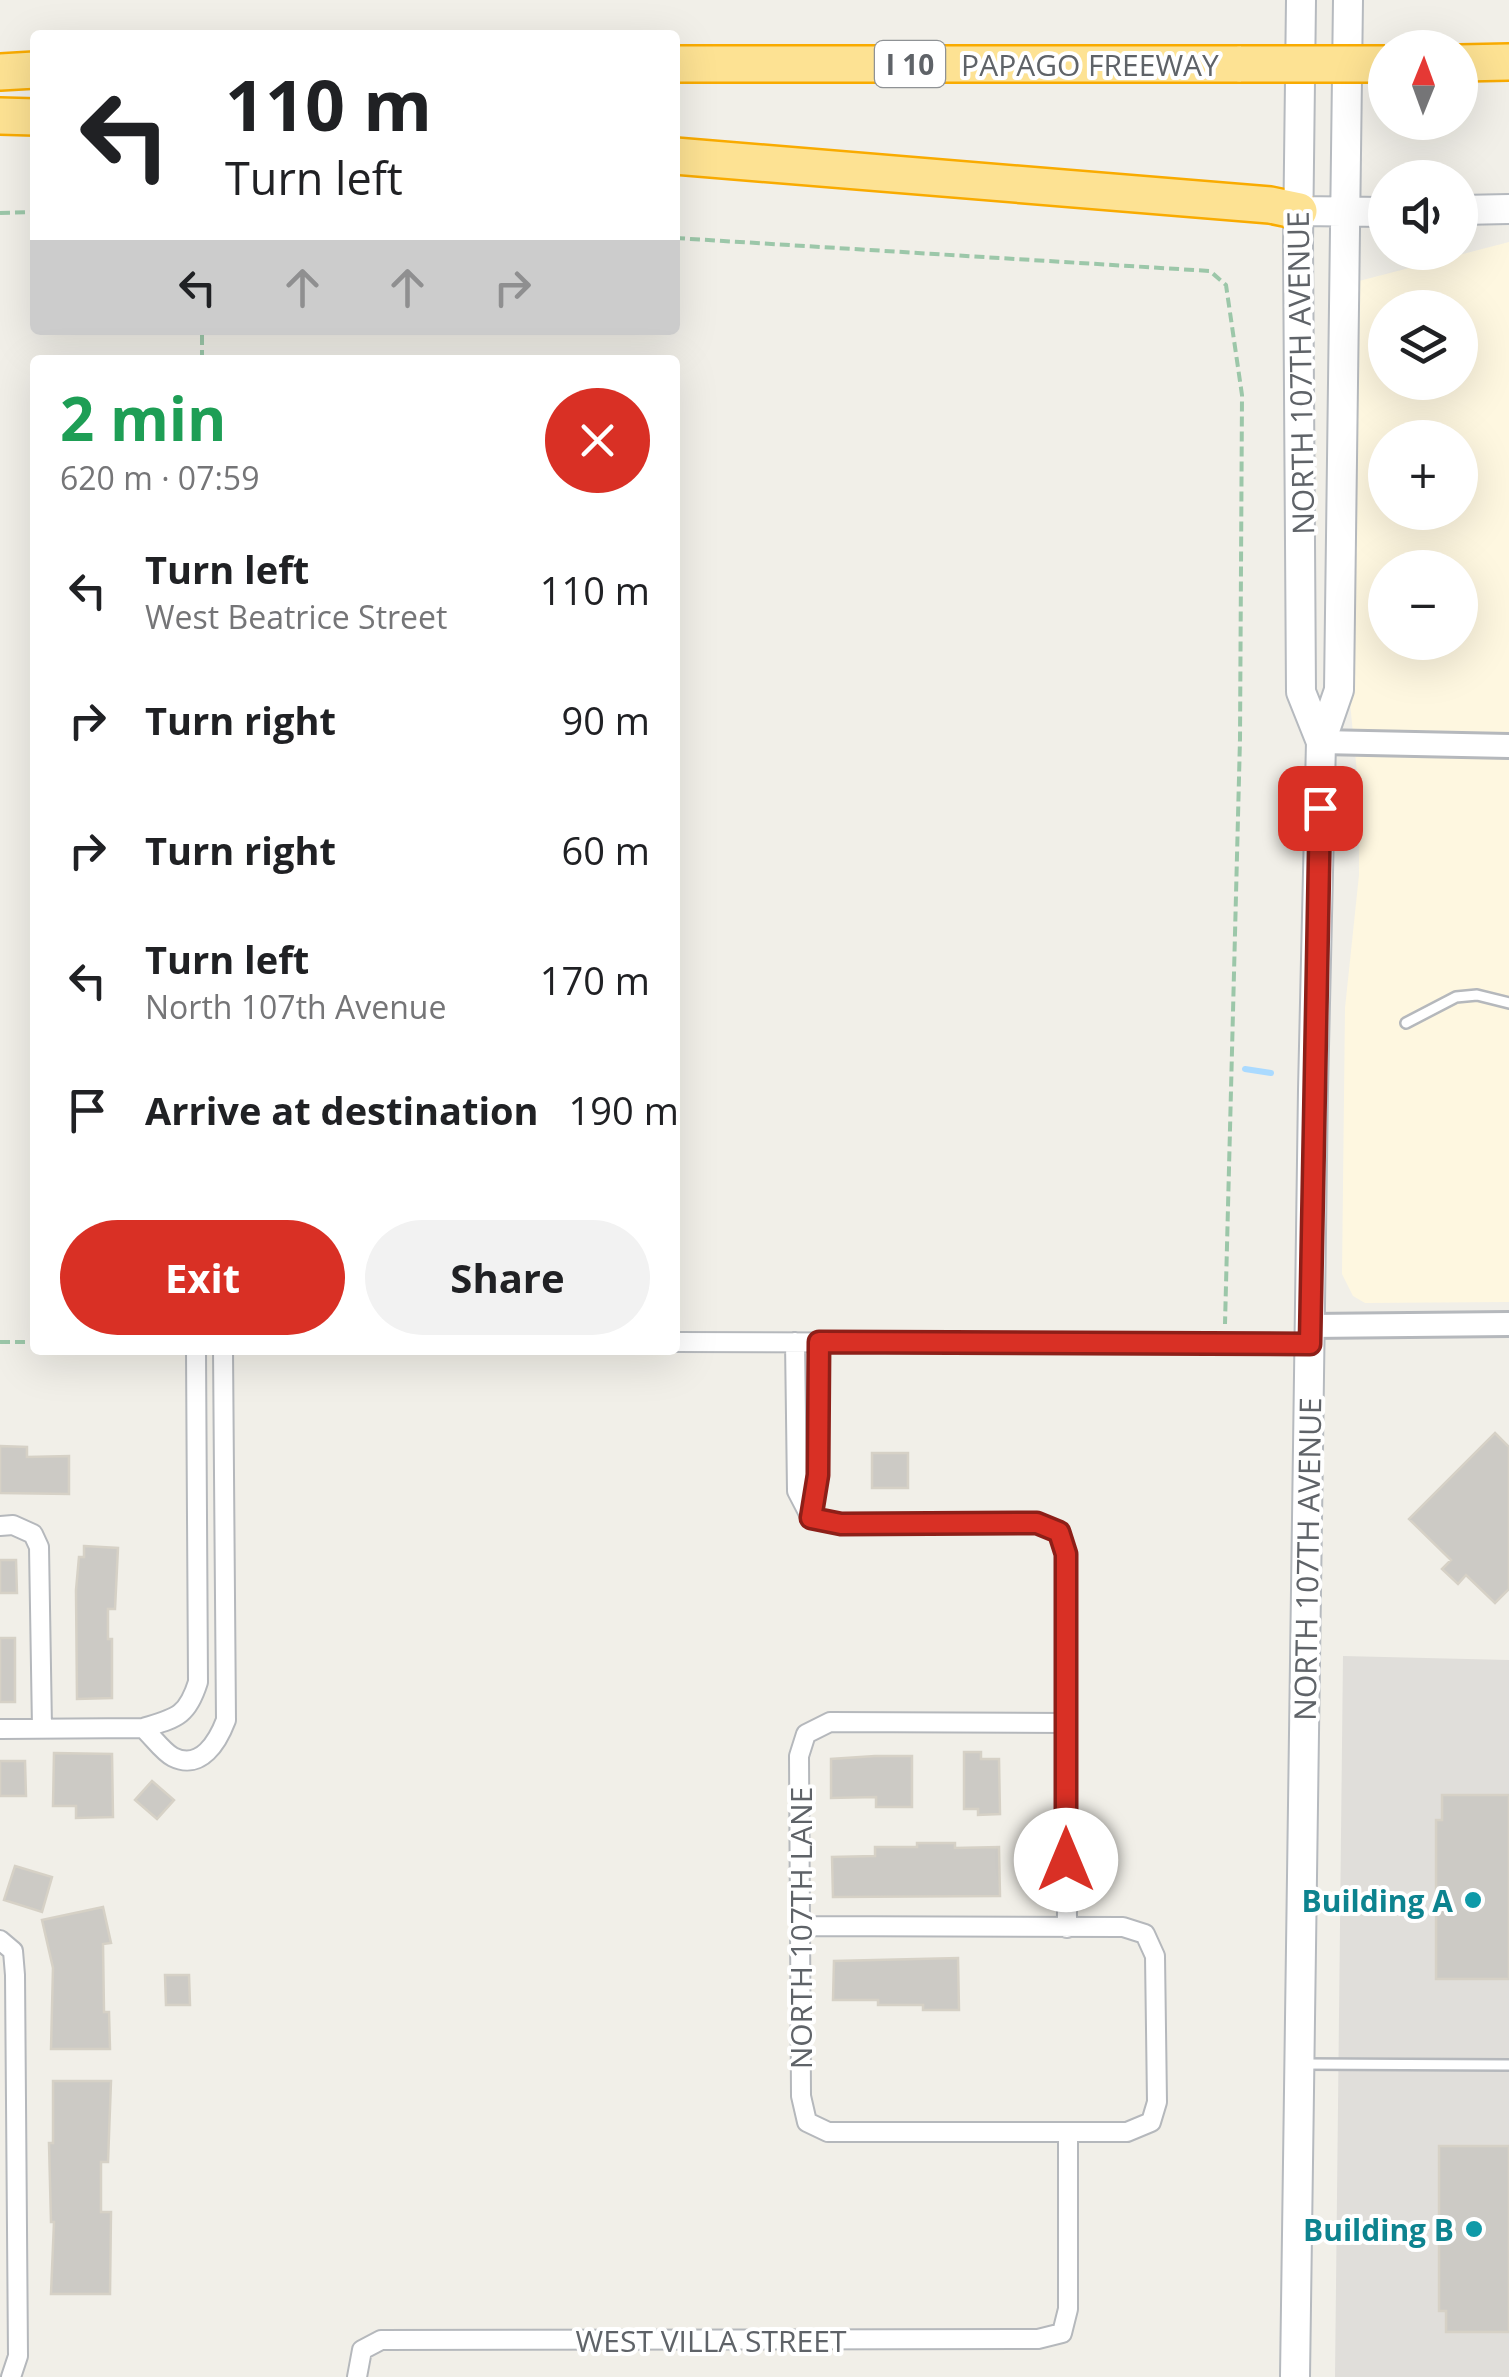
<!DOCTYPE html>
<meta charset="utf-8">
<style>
body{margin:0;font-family:"Open Sans",sans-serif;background:#f2f2f2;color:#202124;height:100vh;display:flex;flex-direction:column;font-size:38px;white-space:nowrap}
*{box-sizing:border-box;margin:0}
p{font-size:32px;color:#757577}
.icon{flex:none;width:55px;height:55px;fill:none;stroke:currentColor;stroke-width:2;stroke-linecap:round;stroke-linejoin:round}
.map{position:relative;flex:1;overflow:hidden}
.side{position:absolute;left:30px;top:355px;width:650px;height:1000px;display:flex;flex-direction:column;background:#fff;border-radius:10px;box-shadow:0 10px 40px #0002}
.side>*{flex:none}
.banner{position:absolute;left:30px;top:30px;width:650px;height:305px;border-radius:10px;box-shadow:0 10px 40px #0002;background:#fff;color:#202124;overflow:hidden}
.needle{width:65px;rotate:1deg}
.fabs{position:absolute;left:1368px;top:30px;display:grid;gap:20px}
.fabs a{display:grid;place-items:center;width:110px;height:110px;border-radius:50%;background:#fff;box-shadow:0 10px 40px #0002;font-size:50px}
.pin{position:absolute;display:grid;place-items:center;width:85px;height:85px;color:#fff;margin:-42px;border-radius:20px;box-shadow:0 5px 15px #0006}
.me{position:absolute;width:110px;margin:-55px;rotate:0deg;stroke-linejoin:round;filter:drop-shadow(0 0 8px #0008)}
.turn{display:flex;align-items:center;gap:35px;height:210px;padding:0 30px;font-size:45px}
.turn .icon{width:130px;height:130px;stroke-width:2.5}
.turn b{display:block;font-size:70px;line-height:85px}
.lanes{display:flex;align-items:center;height:95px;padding:0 30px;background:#0003;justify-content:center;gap:50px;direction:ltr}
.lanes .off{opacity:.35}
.round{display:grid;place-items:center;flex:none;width:105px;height:105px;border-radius:52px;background:#f2f2f2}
.headline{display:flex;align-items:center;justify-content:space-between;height:170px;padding:0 30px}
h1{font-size:60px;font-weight:700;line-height:75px;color:#1e9e55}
.button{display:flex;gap:20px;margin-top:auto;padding:20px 30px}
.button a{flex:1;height:115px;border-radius:60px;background:#d93025;color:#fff;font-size:40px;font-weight:700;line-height:115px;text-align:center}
.button a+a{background:#f2f2f2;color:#202124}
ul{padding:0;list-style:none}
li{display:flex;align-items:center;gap:30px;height:130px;padding:0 30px}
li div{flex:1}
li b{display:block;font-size:38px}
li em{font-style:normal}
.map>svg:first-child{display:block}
</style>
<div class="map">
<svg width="1509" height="2377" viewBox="0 0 1509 2377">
<rect width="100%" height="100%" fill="#f1efe8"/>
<path fill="#fef7e0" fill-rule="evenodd" d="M1509,242V1302L1365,1303L1353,1296L1342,1274L1345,1008L1359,875V793L1349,693L1359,281ZM1385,308H1460V382H1385ZM1385,438H1460V512H1385ZM1385,568H1460V642H1385Z"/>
<path fill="#e0deda" d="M1343,1656L1509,1660V2377H1335Z"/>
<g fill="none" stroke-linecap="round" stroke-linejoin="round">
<path stroke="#aadaff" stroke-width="6" d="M1245,1069L1271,1073"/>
</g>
<path fill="#cccac5" stroke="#d6d1c6" stroke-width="2.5" d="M1495,1433L1509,1447V1589L1495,1603L1466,1575L1458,1584L1442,1569L1451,1560L1409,1519Z
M0,1446L27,1447V1457L69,1456V1494L0,1493Z
M872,1453H908V1488H872Z
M84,1546L118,1548L115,1609H108V1639H112V1698L77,1699L76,1590L79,1557H84Z
M0,1560H16L17,1593H0Z
M0,1638H15V1702H0Z
M964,1752H981V1759H999L1000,1814L978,1815V1809H964Z
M54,1753L112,1754L113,1817L76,1818V1806H53Z
M875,1756H912V1807H876V1797L831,1798V1759Z
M0,1761H25L26,1796H0Z
M152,1781L174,1800L157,1819L135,1800Z
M1442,1795H1509V1979H1436V1820H1442Z
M917,1843H955V1848L999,1847L1000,1896L833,1897L832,1857L875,1856V1847H917Z
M15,1866L52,1877L42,1912L4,1900Z
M103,1907L111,1943L103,1944L104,2012H109L110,2049H51L53,1968L42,1920Z
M958,1958L959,2010H923V2005H878V2000H833L834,1961Z
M165,1975H189L190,2005H166Z
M53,2081H111L108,2162H101V2212H111L110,2294H51L54,2222H51L49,2143H53Z
M1439,2146H1509V2332H1446V2311H1439Z"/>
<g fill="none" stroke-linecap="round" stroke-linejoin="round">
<g stroke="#b5b8bc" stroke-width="14">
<path id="service" d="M1406,1023L1456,997L1477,995L1509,1003
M1302,2064L1509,2065"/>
</g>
<g stroke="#b5b8bc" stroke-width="22">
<path id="minor" d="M675,1342L1310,1344
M795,1342L797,1491L811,1518L818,1475L819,1342
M196,1350L198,1682C187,1717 176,1718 143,1728C152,1736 163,1752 173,1757C201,1771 218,1741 226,1720L223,1350
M811,1518L841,1524L1037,1523L1059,1532L1066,1555L1067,1928
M0,1526L13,1525L33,1534L39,1547L42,1728
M0,1729L143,1728
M800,1926L1123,1927L1145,1934L1155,1956L1157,2102L1151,2122L1127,2132H828L807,2122L801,2096L799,1756L806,1734L830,1722L1066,1723
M0,1940L13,1951L15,1975L18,2356L11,2377
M357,2377L362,2350L381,2340L1038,2339L1062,2333L1068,2309V2132"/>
</g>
<g stroke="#b5b8bc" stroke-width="28">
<path id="tertiary" d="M1321,742L1509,746
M1310,1326L1509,1324"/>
</g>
<g stroke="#b6babf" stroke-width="32">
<path id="secondary" d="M1301,0L1298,243L1301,692L1321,742
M1460,210L1509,209
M1299,211L1385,212
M1295,2377L1313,1090L1321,742L1339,690L1348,0"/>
</g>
<g stroke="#f9ab00" stroke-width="40">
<path id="motorway" d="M1460,63L1509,62
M675,64H1241
M0,72L35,70
M0,116L35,117
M675,156L1270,205L1299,211"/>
</g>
<path stroke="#9cc7a9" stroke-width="4" stroke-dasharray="10 5" stroke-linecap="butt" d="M0,213L35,212
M675,238L1210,271L1226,285L1242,395L1240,739L1225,1324
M202,360V330
M0,1342H35"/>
<use href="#service" stroke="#fff" stroke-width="9"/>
<use href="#minor" stroke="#fff" stroke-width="18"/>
<use href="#tertiary" stroke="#fff" stroke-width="22"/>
<use href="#secondary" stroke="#fff" stroke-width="28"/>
<use href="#motorway" stroke="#fde293" stroke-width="35"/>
<g stroke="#f9ab00" stroke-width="40" stroke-linecap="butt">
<path id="motorway-bridge" d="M1241,64H1385"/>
</g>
<use href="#motorway-bridge" stroke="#fde293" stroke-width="35"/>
</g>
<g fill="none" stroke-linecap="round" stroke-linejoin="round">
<g stroke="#8d1f18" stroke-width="25">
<path id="route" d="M1066,1860V1554L1059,1532L1037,1523L841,1524L811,1518L818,1475L819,1342L1310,1344L1320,808"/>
</g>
<use href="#route" stroke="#d93025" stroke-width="18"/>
</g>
<g fill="#0f9aa8" stroke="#fff" stroke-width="4">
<circle cx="1473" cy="1900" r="10"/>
<circle cx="1474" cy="2229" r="10"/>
</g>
<g text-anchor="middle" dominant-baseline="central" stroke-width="8" stroke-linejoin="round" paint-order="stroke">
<rect fill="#fff" stroke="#8f9295" stroke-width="2.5" x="875" y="41" width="70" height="46" rx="8"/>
<g font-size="28" font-weight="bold" fill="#5f6368">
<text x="910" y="64">I 10</text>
</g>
<g font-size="30" fill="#5f6368" stroke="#fff">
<text x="1090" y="64">PAPAGO FREEWAY</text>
<text transform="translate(1300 373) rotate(-91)">NORTH 107TH AVENUE</text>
<text transform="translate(1307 1559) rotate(-89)">NORTH 107TH AVENUE</text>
<text transform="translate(800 1928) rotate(-90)">NORTH 107TH LANE</text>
<text x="711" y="2340">WEST VILLA STREET</text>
</g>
<g font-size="30" font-weight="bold" fill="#0d838f" stroke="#fff" text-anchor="end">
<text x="1453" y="1900">Building A</text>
<text x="1454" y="2229">Building B</text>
</g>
</g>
</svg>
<div class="fabs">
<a><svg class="needle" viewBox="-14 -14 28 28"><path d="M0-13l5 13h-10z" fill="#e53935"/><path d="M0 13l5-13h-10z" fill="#757577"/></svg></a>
<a><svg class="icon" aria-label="sound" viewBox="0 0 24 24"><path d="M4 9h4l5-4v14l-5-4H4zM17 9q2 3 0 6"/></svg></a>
<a><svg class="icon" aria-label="layers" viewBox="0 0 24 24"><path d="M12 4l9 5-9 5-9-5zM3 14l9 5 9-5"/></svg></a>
<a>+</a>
<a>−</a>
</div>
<div class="pin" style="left:1320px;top:808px;background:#d93025"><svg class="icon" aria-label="arrive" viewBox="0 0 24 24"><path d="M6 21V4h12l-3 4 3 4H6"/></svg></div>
<svg class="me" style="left:1066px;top:1860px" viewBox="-20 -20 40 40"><circle r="19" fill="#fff"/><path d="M0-13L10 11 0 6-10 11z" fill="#d93025"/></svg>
<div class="banner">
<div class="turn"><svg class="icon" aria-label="left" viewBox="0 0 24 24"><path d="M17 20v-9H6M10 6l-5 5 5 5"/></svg><div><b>110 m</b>Turn left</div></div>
<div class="lanes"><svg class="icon" aria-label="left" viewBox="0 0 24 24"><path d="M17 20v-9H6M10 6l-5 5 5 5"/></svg><svg class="icon off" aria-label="ahead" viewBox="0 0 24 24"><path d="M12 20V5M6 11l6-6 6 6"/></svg><svg class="icon off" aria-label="ahead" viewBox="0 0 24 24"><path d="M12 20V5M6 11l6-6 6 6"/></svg><svg class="icon off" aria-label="right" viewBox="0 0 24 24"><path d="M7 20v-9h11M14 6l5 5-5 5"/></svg></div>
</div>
<section class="side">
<div class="headline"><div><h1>2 min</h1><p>620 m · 07:59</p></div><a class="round" style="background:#d93025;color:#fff"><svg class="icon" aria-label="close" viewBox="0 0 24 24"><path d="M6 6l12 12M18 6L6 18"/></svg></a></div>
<ul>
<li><svg class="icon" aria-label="left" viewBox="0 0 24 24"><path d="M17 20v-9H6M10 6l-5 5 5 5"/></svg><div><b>Turn left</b><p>West Beatrice Street</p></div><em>110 m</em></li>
<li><svg class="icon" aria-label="right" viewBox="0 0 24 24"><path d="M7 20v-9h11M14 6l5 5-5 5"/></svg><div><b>Turn right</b></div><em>90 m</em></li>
<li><svg class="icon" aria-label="right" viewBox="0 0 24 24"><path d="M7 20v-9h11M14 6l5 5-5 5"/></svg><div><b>Turn right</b></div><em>60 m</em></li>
<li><svg class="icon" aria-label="left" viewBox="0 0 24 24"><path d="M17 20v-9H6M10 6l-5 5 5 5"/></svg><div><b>Turn left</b><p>North 107th Avenue</p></div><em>170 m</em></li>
<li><svg class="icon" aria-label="arrive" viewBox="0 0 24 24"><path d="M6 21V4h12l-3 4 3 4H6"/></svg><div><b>Arrive at destination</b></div><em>190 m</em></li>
</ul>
<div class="button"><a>Exit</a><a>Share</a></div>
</section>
</div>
